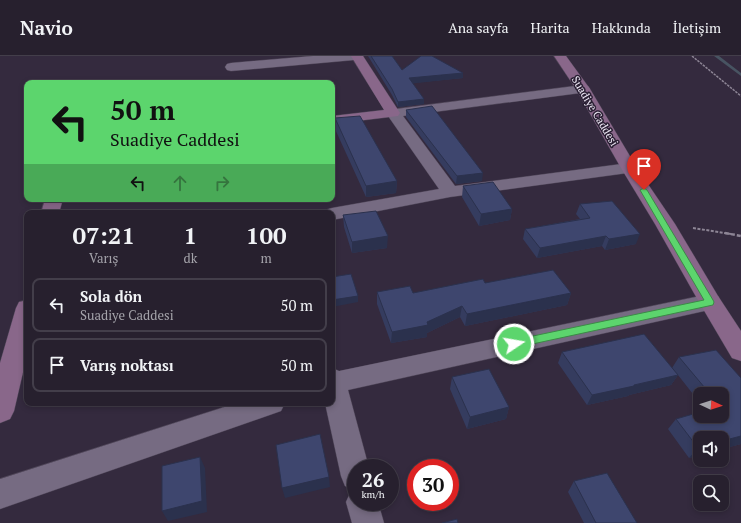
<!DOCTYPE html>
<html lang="tr">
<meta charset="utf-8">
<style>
body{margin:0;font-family:"PT Serif",serif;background:#332d3a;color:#f1f3f6;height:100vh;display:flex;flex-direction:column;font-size:15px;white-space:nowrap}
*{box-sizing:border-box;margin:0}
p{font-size:13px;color:#a4a3aa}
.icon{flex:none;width:22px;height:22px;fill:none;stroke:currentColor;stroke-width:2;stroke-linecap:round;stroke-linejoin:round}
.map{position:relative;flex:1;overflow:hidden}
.details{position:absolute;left:24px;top:154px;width:311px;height:196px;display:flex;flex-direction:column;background:#27202e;border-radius:8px;box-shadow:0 2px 6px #0003,0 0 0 1px #433e4a}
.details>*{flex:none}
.banner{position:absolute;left:24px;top:24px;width:311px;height:122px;border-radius:8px;box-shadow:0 2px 6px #0003,0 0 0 1px #433e4a;background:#5cd56d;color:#111;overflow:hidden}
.needle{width:26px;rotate:94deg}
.tools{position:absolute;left:693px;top:331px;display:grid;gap:8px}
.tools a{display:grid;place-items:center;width:36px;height:36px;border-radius:8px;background:#27202e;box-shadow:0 2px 6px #0003,0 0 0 1px #433e4a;font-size:20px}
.speed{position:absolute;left:347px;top:403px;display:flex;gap:8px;font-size:20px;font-weight:700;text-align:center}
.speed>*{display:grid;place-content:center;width:52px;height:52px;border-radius:50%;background:#27202e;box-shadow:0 2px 6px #0003,0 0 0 1px #433e4a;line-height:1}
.speed small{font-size:10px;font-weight:400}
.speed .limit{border:6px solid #d22;background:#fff;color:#111}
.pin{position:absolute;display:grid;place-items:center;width:34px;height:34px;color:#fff;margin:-41px -17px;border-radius:50% 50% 50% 0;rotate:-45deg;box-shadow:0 0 4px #0007}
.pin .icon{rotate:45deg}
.me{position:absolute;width:44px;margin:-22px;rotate:78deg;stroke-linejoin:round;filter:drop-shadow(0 0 3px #0008)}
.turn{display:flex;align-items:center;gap:14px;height:84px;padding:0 20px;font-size:18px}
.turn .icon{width:52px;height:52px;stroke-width:2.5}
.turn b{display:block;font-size:28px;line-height:34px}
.lanes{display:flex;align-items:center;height:38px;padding:0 20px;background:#0003;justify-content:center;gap:20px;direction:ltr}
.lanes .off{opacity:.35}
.eta{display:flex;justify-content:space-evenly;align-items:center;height:68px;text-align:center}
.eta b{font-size:24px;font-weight:700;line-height:28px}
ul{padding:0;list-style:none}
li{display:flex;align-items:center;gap:12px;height:54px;margin:0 8px 6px;padding:0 12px;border:2px solid #433e4a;border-radius:8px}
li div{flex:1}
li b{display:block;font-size:15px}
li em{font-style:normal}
header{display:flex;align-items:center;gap:24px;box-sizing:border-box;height:56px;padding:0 20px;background:#27202e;border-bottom:1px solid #433e4a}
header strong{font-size:19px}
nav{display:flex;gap:22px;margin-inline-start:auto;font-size:14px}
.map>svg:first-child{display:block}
</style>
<header>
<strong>Navio</strong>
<nav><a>Ana sayfa</a><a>Harita</a><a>Hakkında</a><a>İletişim</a></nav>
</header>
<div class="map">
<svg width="741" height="467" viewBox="0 0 741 467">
<rect width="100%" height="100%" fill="#342a3e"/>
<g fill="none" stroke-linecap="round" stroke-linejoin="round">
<path fill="#485462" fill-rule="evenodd" d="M714,0H719L741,17V20Z"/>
<g stroke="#4e4557" stroke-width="1">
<path id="street" d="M313,0H360L358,3L354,4L231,15L227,14L225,11L227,8L231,7Z
M583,29L588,30L590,33L588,36L403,60L455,130L629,107L635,108L637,112L635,116L450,141L332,164V157H323L325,154L332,152L439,133L386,57L388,54Z
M710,238L718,240L721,246L718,252L348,334L369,412H356V446H378L384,467H352L346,446L351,435L355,434L345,430L341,420L325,347H332V312L339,315Z
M237,347H285L281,355L0,453V423Z"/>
</g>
<g stroke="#4e4557" stroke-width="1">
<path id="secondary" d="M351,0H363L400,57L398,60L332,68V60L384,54Z
M554,0H566L590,33L637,112L675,168L718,240L741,275V305L732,302L699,246L655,168L621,112L576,33Z
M45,143H63L59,157H41Z
M27,244V299L14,355L10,363L0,367V307L16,252L19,246Z"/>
</g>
<path stroke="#8d8595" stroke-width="1.5" stroke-dasharray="2.5 1" stroke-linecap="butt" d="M692,0L741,40"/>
<path stroke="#8d8595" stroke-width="2" stroke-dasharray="3 1.5" stroke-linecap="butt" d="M693,172L731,178"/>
<path stroke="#8d8595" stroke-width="2.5" stroke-dasharray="4 2" stroke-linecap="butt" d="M725,177L741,180"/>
<use href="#street" fill="#766b82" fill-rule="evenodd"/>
<use href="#secondary" fill="#89678a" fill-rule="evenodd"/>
</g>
<path fill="#353c5f" d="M368,0H392L402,14L463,17V22L412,27L424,43V48L398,51L392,39Z
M406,54L482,125L456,128L406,61Z
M335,62L397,125L396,137L366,141L335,73Z
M463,130L512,153L510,164L479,170L462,141Z
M580,148L636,188L605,194L602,190L537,202L523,183L525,173L580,163L576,158Z
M343,159L387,192L352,197L344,171Z
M485,227L571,237L567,249L465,270L460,261L427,277V281L391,287L377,248V236L413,237Z
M562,296L672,312L679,301L741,322V388L722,393V382L700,399L689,402L668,373L676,363L722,360V338H700V347L678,319L671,329L629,339L628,340L587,349L558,307Z
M452,321L509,351L506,363L467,373L450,333Z
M574,425L637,467H584L568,436Z"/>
<path fill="#2b314d" d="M463,17V22L408,28L409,22Z
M424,43V48L398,51V46Z
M483,117L482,125L456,128L457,120Z
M397,125L396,137L366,141V130Z
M512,153L510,164L479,170L481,158Z
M640,178L636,188L605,194L609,183Z
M388,180L387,192L352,197V186Z
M606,180L602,190L537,202L540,192Z
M571,237L567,249L465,270L467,258Z
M358,240V246L332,251V244Z
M462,250L460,261L427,277V281L391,287L392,276L427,266Z
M678,319L671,329L629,339L628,340L587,349L592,339Z
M509,351L506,363L467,373L470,361Z
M741,380V388L722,393V385Z
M700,391V399L689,402L698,392Z
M200,401L205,412L207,456L168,465L162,455Z
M329,421L330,431L285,442L282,432Z"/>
<path fill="#3e466e" stroke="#2b314d" d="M371,0H392L402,14L421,0H432L463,17L409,22L424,43L398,46L392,33Z
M432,50L483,117L457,120L406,54Z
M360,60L397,125L366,130L335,62Z
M493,126L512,153L481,158L463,130Z
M612,145L640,178L609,183L606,180L540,192L525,173L590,162L580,148Z
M97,153V157H69Z
M376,155L388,180L352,186L343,159Z
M553,214L571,237L467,258L462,250L427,266L428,269L392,276L377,236L410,230L413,237L483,223L485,227Z
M351,218L358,240L332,244V221Z
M644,278L678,319L634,329V330L592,339L562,296Z
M716,294L741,322V380L722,385V382H700V391L698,392L676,363L700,356V360H722V338H710L679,301Z
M489,313L509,351L470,361L452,321Z
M320,378L329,421L282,432L276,389Z
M200,401L202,445L162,455V410Z
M607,417L637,467H596L574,425Z
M457,463L458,467H442Z"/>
<path fill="#5cd56d" stroke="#3c8a47" d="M644,132L647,134L713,244L714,246L713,249L514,292L510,291L509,288L510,285L514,284L704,244L640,134Z"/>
<g text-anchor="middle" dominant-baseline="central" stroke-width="3" stroke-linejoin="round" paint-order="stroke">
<g font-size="11" fill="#ede7f4" stroke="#2a2034">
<text transform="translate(595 55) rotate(59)">Suadiye Caddesi</text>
</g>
</g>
</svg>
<div class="tools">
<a><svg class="needle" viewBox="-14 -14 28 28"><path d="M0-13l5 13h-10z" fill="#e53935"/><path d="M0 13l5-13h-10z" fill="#a4a3aa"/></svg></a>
<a><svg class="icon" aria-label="sound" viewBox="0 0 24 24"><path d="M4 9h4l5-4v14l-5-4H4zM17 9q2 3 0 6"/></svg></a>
<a><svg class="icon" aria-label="search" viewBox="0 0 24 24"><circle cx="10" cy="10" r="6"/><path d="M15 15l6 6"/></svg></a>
</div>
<div class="speed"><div>26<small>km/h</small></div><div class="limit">30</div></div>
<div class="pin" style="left:644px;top:134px;background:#d93025"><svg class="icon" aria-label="arrive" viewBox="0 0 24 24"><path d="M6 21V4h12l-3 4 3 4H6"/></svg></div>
<svg class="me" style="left:514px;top:288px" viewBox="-20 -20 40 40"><circle r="17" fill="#5cd56d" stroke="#fff" stroke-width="3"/><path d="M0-11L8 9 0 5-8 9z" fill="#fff"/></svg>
<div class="banner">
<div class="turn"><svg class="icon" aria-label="left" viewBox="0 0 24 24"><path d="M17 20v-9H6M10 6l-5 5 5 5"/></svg><div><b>50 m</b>Suadiye Caddesi</div></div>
<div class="lanes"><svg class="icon" aria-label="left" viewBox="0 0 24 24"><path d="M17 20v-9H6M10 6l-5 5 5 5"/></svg><svg class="icon off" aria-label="ahead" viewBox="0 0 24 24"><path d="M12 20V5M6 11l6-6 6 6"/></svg><svg class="icon off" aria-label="right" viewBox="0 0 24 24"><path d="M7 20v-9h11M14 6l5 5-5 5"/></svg></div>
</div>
<section class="details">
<div class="eta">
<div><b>07:21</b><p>Varış</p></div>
<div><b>1</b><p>dk</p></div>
<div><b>100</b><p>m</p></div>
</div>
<ul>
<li><svg class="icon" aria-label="left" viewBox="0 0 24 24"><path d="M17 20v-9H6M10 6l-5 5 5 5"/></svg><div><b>Sola dön</b><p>Suadiye Caddesi</p></div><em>50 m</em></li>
<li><svg class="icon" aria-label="arrive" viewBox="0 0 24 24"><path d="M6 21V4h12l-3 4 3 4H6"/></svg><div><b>Varış noktası</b></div><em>50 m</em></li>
</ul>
</section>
</div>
